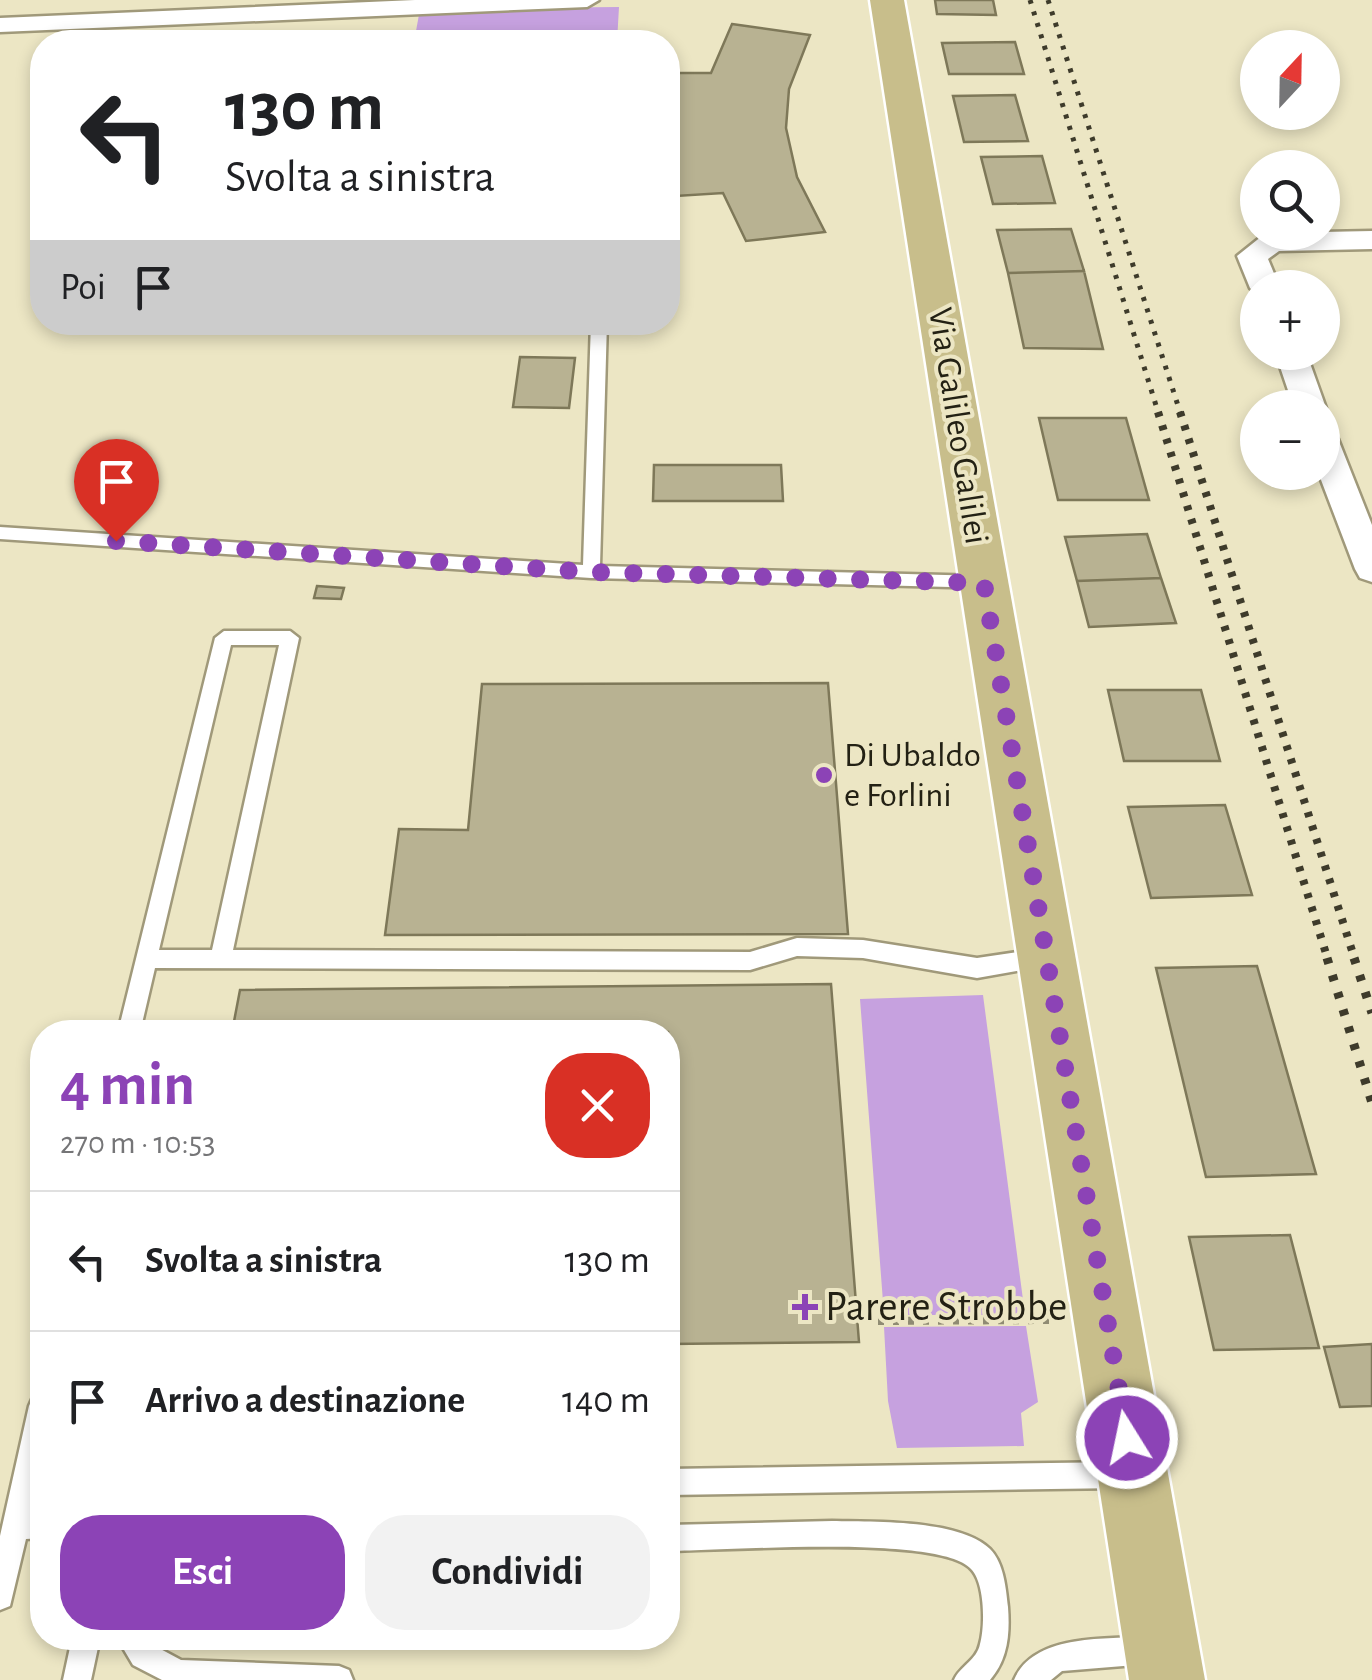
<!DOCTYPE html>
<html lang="it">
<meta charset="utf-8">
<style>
body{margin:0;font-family:"Alegreya Sans",sans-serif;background:#f2f2f2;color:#202124;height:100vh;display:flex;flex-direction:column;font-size:38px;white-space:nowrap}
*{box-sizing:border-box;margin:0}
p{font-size:32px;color:#757577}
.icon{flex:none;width:55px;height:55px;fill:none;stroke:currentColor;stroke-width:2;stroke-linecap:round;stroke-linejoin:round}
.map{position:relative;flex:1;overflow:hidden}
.sheet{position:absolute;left:30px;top:1020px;width:650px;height:630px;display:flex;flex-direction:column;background:#fff;border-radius:40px;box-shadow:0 5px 15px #0003}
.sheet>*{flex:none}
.guide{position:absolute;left:30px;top:30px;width:650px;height:305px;border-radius:40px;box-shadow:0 5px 15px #0003;background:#fff;color:#202124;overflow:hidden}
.needle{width:65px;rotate:22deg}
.tools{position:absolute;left:1240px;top:30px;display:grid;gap:20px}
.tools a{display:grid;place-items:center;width:100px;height:100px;border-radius:50%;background:#fff;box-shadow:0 5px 15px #0003;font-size:50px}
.pin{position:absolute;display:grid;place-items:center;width:85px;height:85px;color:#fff;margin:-102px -42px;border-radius:50% 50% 50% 0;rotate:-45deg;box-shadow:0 0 10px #0007}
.pin .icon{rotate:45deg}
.me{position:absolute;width:110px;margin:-55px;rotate:350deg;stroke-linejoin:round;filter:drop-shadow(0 0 8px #0008)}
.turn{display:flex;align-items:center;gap:35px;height:210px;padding:0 30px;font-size:45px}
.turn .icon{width:130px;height:130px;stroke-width:2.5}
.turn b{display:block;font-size:70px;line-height:85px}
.then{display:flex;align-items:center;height:95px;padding:0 30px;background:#0003;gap:20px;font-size:38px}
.round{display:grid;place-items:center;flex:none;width:105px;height:105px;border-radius:40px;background:#f2f2f2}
.summary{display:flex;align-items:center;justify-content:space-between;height:170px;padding:0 30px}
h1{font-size:60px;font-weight:700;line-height:75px;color:#8c43b6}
.button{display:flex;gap:20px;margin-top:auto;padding:20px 30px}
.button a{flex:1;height:115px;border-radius:40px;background:#8c43b6;color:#fff;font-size:40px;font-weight:700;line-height:115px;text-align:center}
.button a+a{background:#f2f2f2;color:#202124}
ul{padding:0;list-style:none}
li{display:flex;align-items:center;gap:30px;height:140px;padding:0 30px;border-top:2px solid #e0e0e0}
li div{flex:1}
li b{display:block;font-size:38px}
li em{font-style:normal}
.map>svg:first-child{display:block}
</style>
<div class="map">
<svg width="1372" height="1680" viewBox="0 0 1372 1680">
<rect width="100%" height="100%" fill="#ece6c4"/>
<path fill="#c6a1df" d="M619,7L617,42H414L420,9Z
M983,995L1025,1315H884L860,999Z
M1026,1326L1038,1402L1021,1413L1024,1446L897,1448L888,1401L884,1327Z"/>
<path fill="#b8b292" stroke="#7e7859" stroke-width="2.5" d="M935,0H993L996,15L937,14Z
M732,24L810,35L789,89L786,128L797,177L825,232L746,241L723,193L676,196L672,174H668L672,125L668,126V77H675V73H711Z
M1015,42L1024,74H949L942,43Z
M1015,95L1028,141L964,142L953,96Z
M1042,156L1055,203L993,204L981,157Z
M1071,229L1084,271L1008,273L997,230Z
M1084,271L1103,349L1024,348L1008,273Z
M520,357L575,358L569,408L513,407Z
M1039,418H1126L1149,500H1058Z
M654,465H781L783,501H653Z
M1147,534L1161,578L1077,581L1065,537Z
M1161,578L1176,623L1089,627L1077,581Z
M317,586L344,588L341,599L314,598Z
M828,683L848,934L385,935L399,829L468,830L482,684Z
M1108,690H1201L1220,761H1124Z
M1225,805L1252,895L1151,898L1128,807Z
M1257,966L1316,1174L1206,1177L1156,968Z
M831,984L859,1342L668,1344V1032H232L240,990Z
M1290,1235L1319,1348L1214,1350L1189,1237Z
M1372,1344V1406L1340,1407L1324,1347Z"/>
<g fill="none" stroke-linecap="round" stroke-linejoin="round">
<g stroke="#a0997a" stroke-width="5">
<path id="lane" d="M591,322H607L600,566L984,576L993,583L990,588L591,578L0,539V527L583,565Z
M224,631H290L299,638L233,950L750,952L797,938L863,940L977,958L1044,948L1051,950L1055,957L1051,964L1044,966L977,978L863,958L797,956L750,970L155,968L140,1032H118L215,638ZM231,645H279L212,950H159Z
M42,1393V1462L32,1512H42V1538L26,1539L10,1606L0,1610V1536L29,1406L33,1397Z
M1121,1462L1130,1466L1134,1475L1130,1484L1121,1488L668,1495V1469Z
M832,1521C873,1522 959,1519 990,1549C1004,1563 1006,1589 1008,1607C1010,1634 1008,1659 990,1680H954C960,1666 977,1660 980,1644C985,1626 985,1583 971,1569C939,1534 721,1551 668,1551V1525Z
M1148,1636L1158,1640L1162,1650L1158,1660L1148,1664L1062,1671L1051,1680H1014C1034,1633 1106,1640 1148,1636Z
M72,1638H100L91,1680H63Z
M117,1638H147L153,1645L181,1660L339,1666L349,1670L353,1680H162L133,1665Z"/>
</g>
<g stroke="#a0997a" stroke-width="5">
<path id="street" d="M415,0H599L587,7L0,32V18Z
M1372,231V249L1279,251L1268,259L1280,288H1258V295L1250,288L1237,256L1262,236L1272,233Z
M1275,352H1306L1326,408L1322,414V408H1294Z
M1322,428L1333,431L1338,439L1372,525V582L1360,578L1355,569L1318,472H1322Z"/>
</g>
<g stroke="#fff" stroke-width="5">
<path id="primary" d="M870,0H904L1205,1680H1129Z"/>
</g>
<path stroke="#8f8b73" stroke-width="8" stroke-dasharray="6 9" stroke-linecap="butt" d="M878,1321L1050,1320"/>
<use href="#lane" fill="#fff" fill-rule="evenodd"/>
<use href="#street" fill="#fff" fill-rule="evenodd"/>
<use href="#primary" fill="#c8be8b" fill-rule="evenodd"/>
<path stroke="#3e3b2b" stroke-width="5" stroke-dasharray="4 8" stroke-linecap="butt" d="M1030,0L1159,415
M1048,0L1181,415"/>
<path stroke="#3e3b2b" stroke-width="8" stroke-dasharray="5 9" stroke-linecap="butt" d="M1158,412L1328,960
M1180,412L1355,960"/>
<path stroke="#3e3b2b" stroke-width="9" stroke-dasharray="6 12" stroke-linecap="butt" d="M1327,958L1372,1103
M1354,958L1372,1013"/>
</g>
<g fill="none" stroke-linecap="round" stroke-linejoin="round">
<path stroke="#8c43b6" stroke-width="18" stroke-dasharray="0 32.4" d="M116,541L591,572L984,583L1127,1438"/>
</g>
<g fill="#8c43b6" stroke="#ece6c4" stroke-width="4">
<circle cx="824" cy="775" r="10"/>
<path d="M800 1292h10v10h10v10h-10v10h-10v-10h-10v-10h10z"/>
</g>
<g text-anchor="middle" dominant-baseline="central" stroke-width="8" stroke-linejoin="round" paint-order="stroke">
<g font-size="35" fill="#232114" stroke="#ece6c4">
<text transform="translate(958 426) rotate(81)">Via Galileo Galilei</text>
</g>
<g font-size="35" fill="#232114" stroke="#ece6c4" text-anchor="start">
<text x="844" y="755">Di Ubaldo<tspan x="844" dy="40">e Forlini</tspan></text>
</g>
<g font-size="42" fill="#232114" stroke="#ece6c4" text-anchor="start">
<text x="825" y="1307">Parere Strobbe</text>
</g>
</g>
</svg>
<div class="tools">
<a><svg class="needle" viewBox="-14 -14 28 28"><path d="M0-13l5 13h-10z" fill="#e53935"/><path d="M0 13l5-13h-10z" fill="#757577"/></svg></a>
<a><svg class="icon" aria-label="search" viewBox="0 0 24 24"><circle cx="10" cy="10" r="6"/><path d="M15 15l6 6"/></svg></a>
<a>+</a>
<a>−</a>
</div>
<div class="pin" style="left:116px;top:541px;background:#d93025"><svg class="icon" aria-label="arrive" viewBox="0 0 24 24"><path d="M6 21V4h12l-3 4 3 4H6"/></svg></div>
<svg class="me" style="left:1127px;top:1438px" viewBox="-20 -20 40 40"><circle r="17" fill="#8c43b6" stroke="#fff" stroke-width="3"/><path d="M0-11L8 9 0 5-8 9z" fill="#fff"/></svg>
<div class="guide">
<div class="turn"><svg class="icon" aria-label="left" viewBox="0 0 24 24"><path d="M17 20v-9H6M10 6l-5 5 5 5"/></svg><div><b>130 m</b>Svolta a sinistra</div></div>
<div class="then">Poi<svg class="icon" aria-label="arrive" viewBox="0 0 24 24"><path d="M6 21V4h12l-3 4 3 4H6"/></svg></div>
</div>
<section class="sheet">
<div class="summary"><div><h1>4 min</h1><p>270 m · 10:53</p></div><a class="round" style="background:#d93025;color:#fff"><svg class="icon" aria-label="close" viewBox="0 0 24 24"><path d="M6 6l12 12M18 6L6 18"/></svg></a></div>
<ul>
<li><svg class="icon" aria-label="left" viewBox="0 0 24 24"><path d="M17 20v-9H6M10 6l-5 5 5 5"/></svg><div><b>Svolta a sinistra</b></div><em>130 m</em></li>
<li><svg class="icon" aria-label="arrive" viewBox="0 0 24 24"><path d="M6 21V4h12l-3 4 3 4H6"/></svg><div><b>Arrivo a destinazione</b></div><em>140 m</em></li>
</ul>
<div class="button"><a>Esci</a><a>Condividi</a></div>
</section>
</div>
